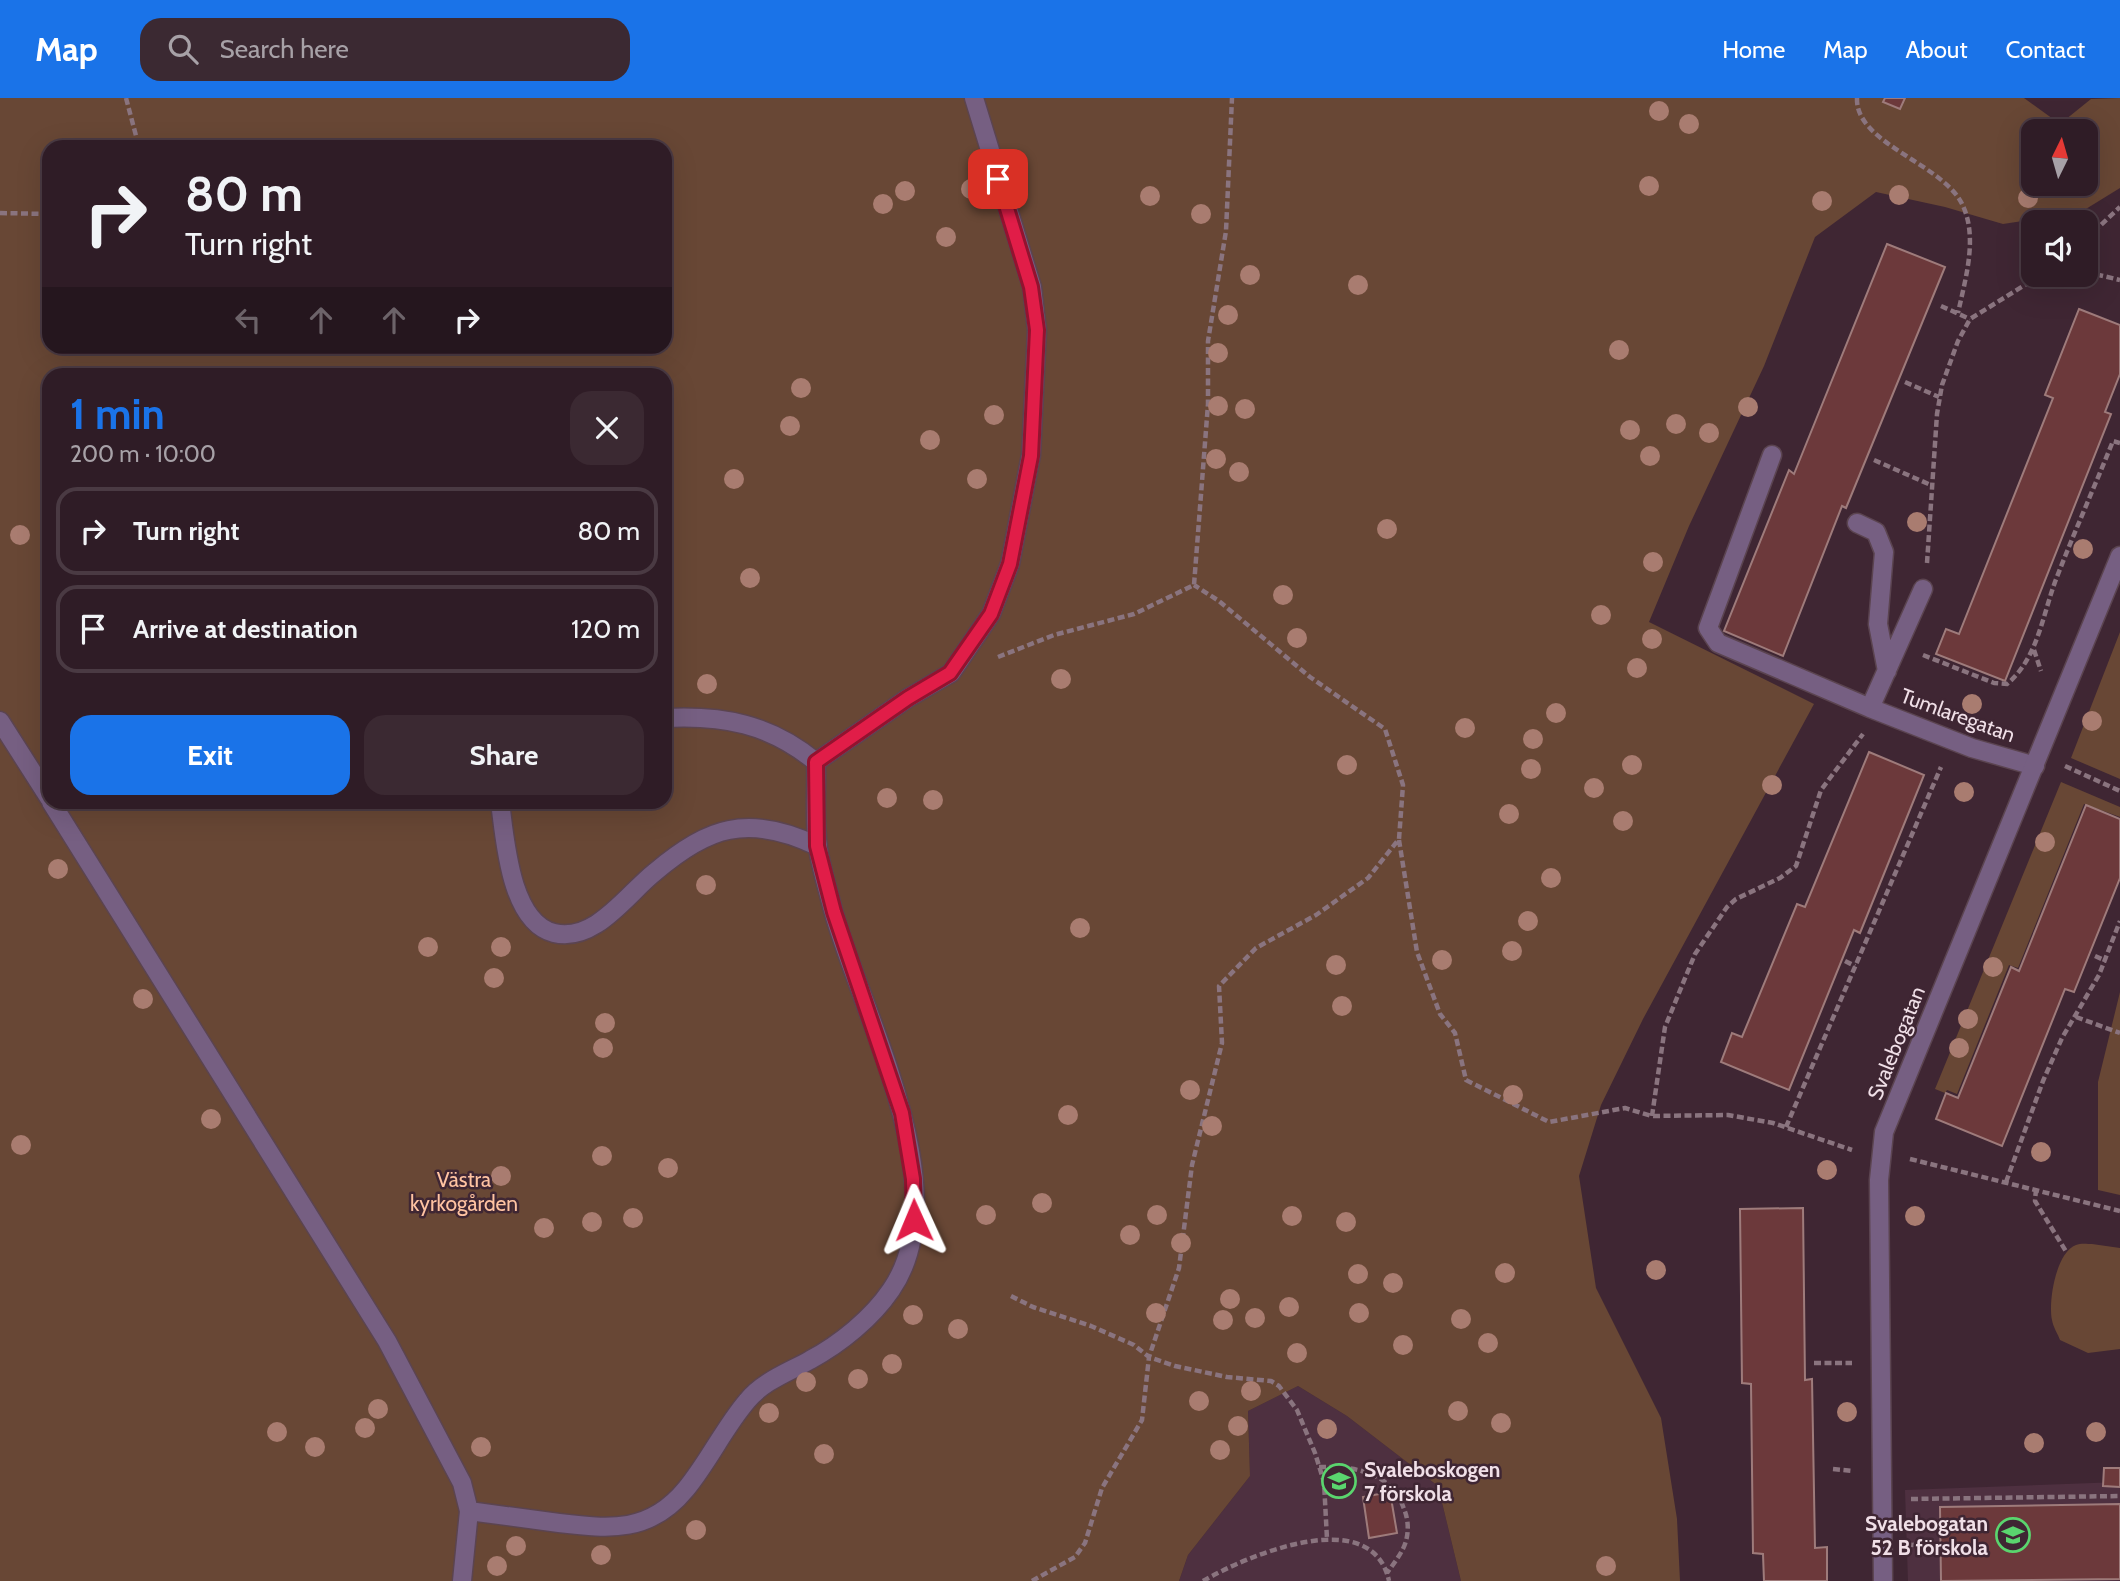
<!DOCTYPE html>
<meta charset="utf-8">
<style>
body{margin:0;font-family:Cabin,sans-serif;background:#3b2932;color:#f1f3f6;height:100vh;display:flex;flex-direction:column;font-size:26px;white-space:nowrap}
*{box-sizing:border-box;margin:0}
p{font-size:23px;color:#a7a1a7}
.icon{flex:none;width:38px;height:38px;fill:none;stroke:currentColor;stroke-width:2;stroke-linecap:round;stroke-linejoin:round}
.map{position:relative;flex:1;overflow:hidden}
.panel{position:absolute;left:42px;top:270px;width:630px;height:441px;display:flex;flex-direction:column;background:#2f1c26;border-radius:21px;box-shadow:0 7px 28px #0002,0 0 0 2px #4a3a43}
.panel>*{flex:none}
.banner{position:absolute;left:42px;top:42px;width:630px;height:214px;border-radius:21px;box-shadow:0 7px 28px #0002,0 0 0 2px #4a3a43;background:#2f1c26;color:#f1f3f6;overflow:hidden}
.needle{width:46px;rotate:5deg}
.tools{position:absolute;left:2021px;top:21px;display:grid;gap:14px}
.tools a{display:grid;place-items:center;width:77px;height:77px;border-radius:14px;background:#2f1c26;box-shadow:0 7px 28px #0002,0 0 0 2px #4a3a43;font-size:35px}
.pin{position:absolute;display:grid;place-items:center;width:60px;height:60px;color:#fff;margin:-30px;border-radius:14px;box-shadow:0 4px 10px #0006}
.me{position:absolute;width:77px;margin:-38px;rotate:359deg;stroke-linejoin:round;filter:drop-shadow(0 0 5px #0008)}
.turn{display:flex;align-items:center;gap:24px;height:147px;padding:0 28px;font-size:32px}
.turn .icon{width:91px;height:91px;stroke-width:2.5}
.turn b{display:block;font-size:49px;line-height:60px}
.lanes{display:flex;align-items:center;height:66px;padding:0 28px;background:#0003;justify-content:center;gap:35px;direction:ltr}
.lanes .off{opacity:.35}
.round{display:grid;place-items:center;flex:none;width:74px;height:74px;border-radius:21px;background:#3b2932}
.headline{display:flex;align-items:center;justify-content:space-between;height:119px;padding:0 28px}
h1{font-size:42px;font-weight:700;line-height:52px;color:#1a73e8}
.cta{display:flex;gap:14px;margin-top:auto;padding:14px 28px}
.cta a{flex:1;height:80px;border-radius:21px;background:#1a73e8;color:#fff;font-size:28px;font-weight:700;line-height:80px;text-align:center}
.cta a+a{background:#3b2932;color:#f1f3f6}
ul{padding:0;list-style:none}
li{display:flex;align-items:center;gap:21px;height:88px;margin:0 14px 10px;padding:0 14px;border:4px solid #4a3a43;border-radius:21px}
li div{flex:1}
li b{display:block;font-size:26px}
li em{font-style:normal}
header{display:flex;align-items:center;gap:42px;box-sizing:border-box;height:98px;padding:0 35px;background:#1a73e8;color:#fff}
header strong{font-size:33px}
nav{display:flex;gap:38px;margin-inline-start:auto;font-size:24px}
.search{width:490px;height:63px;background:#3b2932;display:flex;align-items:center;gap:18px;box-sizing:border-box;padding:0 24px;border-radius:21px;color:#a7a1a7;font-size:26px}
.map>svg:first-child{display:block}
</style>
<header>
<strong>Map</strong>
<div class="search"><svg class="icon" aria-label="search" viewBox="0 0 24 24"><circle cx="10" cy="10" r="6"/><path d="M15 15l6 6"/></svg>Search here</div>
<nav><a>Home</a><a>Map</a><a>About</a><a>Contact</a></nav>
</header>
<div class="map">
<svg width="2120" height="1483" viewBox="0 0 2120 1483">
<rect width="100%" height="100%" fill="#3f2633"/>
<path fill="#4e3040" d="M1298,1288L1347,1318L1438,1388L1461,1483H1179L1188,1457L1250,1378L1248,1313Z
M2120,1384V1483H1908L1905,1392Z"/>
<path fill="#684735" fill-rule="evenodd" d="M0,0H2024L2060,26L2091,1L2120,0V90L2081,114L2003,126L1945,109L1876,94L1815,139L1764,268L1689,428L1649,524L1814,606L1643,921L1601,1007L1579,1078L1596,1190L1661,1320L1677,1421L1680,1483H1461L1438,1388L1347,1318L1298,1288L1248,1313L1250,1378L1188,1457L1179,1483H0ZM2034,33H2086V86H2034ZM49,49H665V248H49ZM49,276H665V704H49Z
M2120,534V681L2071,660Z
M2061,684L2120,709V719L2084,706L2018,870L2009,867L1957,996L1947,992L1945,995L1935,991Z
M2120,894V1097L2098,1092V984Z
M2092,1146L2120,1150V1251L2088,1255L2060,1242C2058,1236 2053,1229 2052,1222C2048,1204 2056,1154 2076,1147C2080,1145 2088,1146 2092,1146Z"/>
<path fill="#6c393b" stroke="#9e7b7b" stroke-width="2" d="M1885,0H1905L1900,11L1883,4Z
M1887,146L1945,169L1846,410L1842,408L1783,558L1724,533L1789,372L1794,376Z
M2079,211L2120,227V276L2105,314L2111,316L2005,583L1936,556L1946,531L1959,536L2053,300L2045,297Z
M1869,654L1924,677L1860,835L1854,832L1789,992L1721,964L1732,935L1742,939L1797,806L1805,809Z
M2086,707L2120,721V780L2074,894L2065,891L2002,1048L1936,1021L1946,995L1958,1000L2011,869L2019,873Z
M1803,1110L1805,1282L1812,1281L1815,1450L1827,1449V1483H1764L1763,1456L1753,1455L1751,1286L1742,1285L1740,1111Z
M2104,1370H2120V1389L2103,1388Z
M1390,1394L1397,1435L1369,1440L1363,1399Z
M2120,1406V1481L1941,1483L1940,1409Z"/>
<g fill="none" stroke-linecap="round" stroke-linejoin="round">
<g stroke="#5b4450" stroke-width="21">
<path id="service" d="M1772,357L1708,530L1718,545L1870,610
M1857,425L1876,434L1884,454L1878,526L1887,573
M1923,491L1870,610L1972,650L2035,668
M665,620C723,617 770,626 816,664
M0,623L49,700
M51,704L387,1243L462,1385L469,1413
M500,704C505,741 510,824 554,835C595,845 627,796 655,774C675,757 703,737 729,732C759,726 790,735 817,748
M462,1483L469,1413C499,1417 529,1421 559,1425C611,1431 650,1435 686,1391C709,1363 724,1330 747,1303C763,1283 789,1274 810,1262C840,1246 872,1220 891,1192C960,1092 861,915 833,812C828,792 821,770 818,750C814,724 817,691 816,664L908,600L951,575L991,516L1010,466L1031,357L1037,232L1032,189L974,0"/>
</g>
<g stroke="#5b4450" stroke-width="21">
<path id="minor" d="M1883,1483L1879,1082L1884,1034L2120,458"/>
</g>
<path stroke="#8a747f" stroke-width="4.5" stroke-dasharray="7 3.5" stroke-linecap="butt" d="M126,0L139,49
M1857,0C1855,46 1945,66 1963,108C1978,141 1965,182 1958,215
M0,115L49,116
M2086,141L2120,109
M2086,174L2120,182
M1941,208L1970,221
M1905,284L1939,299
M1874,362L1933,388
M1927,465L1937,316L1942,287L1958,243L1970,221L2041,177
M2034,552L2041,573
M1923,557L1994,585L2007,586C2037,561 2042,520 2055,484C2073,437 2094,390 2113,343L2120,345
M998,559L1054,537L1134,516L1194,487L1208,306V243L1226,133L1232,0
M2065,668L2120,693
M1399,742L1417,854L1440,916L1455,935L1466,982L1549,1024L1625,1010L1652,1018L1728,1017L1773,1025L1852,1052
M2095,858L2106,863
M1845,863L1855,868
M2076,919L2120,935
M1652,1018L1665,929L1695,856L1727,809L1736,801L1780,780L1796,768L1821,692L1863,636
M1786,1029L1941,669
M1910,1061L2120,1113
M2006,1084L2043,983L2062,940L2099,877L2120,823
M2036,1091L2035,1103L2067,1155
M1011,1198L1033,1209L1091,1228L1134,1247L1149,1259L1175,1268L1227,1279L1271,1283L1279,1288L1297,1312L1315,1355L1324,1384L1327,1441
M1814,1265H1852
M1319,1369C1355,1368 1391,1374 1404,1411C1408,1420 1409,1432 1406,1443C1403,1454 1394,1465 1387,1475
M1833,1371L1853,1373
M1911,1401L2120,1398
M1910,1447L1934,1446
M1032,1483L1075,1459L1085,1445L1102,1390L1142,1322L1149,1259L1179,1170L1192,1067L1222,945L1219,888L1256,850L1316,817L1368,780L1399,741L1403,687L1385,631L1310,579L1219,503L1194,487
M1203,1483C1246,1458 1372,1404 1389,1483"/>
<use href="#service" stroke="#765f82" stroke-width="18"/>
<use href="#minor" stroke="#765f82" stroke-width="18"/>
</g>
<g fill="#a97c70">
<circle cx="1659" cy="13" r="10"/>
<circle cx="1689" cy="26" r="10"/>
<circle cx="1649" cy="88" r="10"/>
<circle cx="971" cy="91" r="10"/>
<circle cx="905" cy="93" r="10"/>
<circle cx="1899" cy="97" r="10"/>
<circle cx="1150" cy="98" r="10"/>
<circle cx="2028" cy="100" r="10"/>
<circle cx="1822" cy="103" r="10"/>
<circle cx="883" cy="106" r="10"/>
<circle cx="1201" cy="116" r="10"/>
<circle cx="946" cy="139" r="10"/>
<circle cx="1250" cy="177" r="10"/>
<circle cx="1358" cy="187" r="10"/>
<circle cx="1228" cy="217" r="10"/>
<circle cx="1619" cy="252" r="10"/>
<circle cx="1218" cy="255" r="10"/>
<circle cx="801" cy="290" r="10"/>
<circle cx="1218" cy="308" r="10"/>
<circle cx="1748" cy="309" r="10"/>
<circle cx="1245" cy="311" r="10"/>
<circle cx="994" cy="317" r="10"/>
<circle cx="1676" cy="326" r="10"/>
<circle cx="790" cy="328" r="10"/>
<circle cx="1630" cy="332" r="10"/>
<circle cx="1709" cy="335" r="10"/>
<circle cx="930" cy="342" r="10"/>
<circle cx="1650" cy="358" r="10"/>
<circle cx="1216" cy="361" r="10"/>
<circle cx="1239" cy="374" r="10"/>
<circle cx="734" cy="381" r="10"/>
<circle cx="977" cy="381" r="10"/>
<circle cx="1917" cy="424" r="10"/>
<circle cx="1387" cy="431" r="10"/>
<circle cx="20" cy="437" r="10"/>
<circle cx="2083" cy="451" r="10"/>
<circle cx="1653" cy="464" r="10"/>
<circle cx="750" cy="480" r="10"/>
<circle cx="1283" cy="497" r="10"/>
<circle cx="1601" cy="517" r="10"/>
<circle cx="1297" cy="540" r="10"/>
<circle cx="1652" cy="541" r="10"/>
<circle cx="1637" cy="570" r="10"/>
<circle cx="1061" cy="581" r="10"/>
<circle cx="707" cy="586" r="10"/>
<circle cx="1972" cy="606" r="10"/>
<circle cx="1556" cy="615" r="10"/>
<circle cx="2092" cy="623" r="10"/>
<circle cx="1465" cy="630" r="10"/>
<circle cx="1533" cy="641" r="10"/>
<circle cx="1347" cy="667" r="10"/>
<circle cx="1632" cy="667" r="10"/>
<circle cx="1531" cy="671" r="10"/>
<circle cx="1772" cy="687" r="10"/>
<circle cx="1594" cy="690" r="10"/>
<circle cx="1964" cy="694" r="10"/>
<circle cx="887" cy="700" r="10"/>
<circle cx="933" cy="702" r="10"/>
<circle cx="1509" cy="716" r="10"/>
<circle cx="1623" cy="723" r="10"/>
<circle cx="2045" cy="744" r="10"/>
<circle cx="58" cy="771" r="10"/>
<circle cx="1551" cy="780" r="10"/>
<circle cx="706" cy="787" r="10"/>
<circle cx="1528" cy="823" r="10"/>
<circle cx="1080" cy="830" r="10"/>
<circle cx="428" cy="849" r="10"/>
<circle cx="501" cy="849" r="10"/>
<circle cx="1512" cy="853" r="10"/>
<circle cx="1442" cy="862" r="10"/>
<circle cx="1336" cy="867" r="10"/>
<circle cx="1993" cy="869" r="10"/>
<circle cx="494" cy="880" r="10"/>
<circle cx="143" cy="901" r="10"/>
<circle cx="1342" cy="908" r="10"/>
<circle cx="1968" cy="921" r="10"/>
<circle cx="605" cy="925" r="10"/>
<circle cx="603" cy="950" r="10"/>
<circle cx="1959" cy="950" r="10"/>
<circle cx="1190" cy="992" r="10"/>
<circle cx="1513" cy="997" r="10"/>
<circle cx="1068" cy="1017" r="10"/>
<circle cx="211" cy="1021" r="10"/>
<circle cx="1212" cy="1028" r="10"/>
<circle cx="21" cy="1047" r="10"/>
<circle cx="2041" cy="1054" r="10"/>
<circle cx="602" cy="1058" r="10"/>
<circle cx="668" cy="1070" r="10"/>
<circle cx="1827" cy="1072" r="10"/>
<circle cx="501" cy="1078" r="10"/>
<circle cx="1042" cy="1105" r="10"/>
<circle cx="986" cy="1117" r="10"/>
<circle cx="1157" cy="1117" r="10"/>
<circle cx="1292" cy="1118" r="10"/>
<circle cx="1915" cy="1118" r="10"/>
<circle cx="633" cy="1120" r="10"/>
<circle cx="592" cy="1124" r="10"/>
<circle cx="1346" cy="1124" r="10"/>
<circle cx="544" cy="1130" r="10"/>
<circle cx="1130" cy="1137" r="10"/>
<circle cx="1181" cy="1145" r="10"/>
<circle cx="1656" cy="1172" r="10"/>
<circle cx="1505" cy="1175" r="10"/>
<circle cx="1358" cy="1176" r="10"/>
<circle cx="1393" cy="1185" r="10"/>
<circle cx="1230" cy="1201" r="10"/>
<circle cx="1289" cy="1209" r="10"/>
<circle cx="1156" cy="1215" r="10"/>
<circle cx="1359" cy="1215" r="10"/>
<circle cx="913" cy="1217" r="10"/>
<circle cx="1255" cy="1220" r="10"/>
<circle cx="1461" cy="1221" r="10"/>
<circle cx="1223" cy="1222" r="10"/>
<circle cx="958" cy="1231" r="10"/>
<circle cx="1488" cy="1245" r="10"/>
<circle cx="1403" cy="1247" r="10"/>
<circle cx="1297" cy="1255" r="10"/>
<circle cx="892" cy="1266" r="10"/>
<circle cx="858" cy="1281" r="10"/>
<circle cx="806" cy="1284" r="10"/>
<circle cx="1251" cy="1293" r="10"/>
<circle cx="1199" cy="1303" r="10"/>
<circle cx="378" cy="1311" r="10"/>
<circle cx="1458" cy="1313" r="10"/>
<circle cx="1847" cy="1314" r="10"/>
<circle cx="769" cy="1315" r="10"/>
<circle cx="1501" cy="1325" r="10"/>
<circle cx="1238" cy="1328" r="10"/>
<circle cx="365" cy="1330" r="10"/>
<circle cx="1327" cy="1331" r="10"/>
<circle cx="277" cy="1334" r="10"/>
<circle cx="2096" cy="1334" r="10"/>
<circle cx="2034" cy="1345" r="10"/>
<circle cx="315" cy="1349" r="10"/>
<circle cx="481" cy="1349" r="10"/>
<circle cx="1220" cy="1352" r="10"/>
<circle cx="824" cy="1356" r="10"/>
<circle cx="696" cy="1432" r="10"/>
<circle cx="516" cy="1448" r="10"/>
<circle cx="601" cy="1457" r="10"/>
<circle cx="497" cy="1468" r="10"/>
<circle cx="1606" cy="1468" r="10"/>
</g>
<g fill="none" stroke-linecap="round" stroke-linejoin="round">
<g stroke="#92132f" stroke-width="18">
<path id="route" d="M914,1122L913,1081L902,1015L834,814L817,748L816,664L908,600L950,575L991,516L1010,466L1031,358L1037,232L1031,189L998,81"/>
</g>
<use href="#route" stroke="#e11d48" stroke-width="12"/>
</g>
<defs>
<g id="school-ring" transform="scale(1.75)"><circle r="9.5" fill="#3f2633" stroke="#5ad56e" stroke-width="1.5"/><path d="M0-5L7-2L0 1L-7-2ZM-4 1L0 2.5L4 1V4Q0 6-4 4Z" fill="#5ad56e"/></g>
</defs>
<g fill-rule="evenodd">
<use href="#school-ring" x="1339" y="1383"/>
<use href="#school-ring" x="2013" y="1437"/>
</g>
<g text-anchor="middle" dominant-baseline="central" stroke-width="5" stroke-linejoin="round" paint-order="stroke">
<g font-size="21" fill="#f0dfe7" stroke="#3f2633">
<text transform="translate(1958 617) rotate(20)">Tumlaregatan</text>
<text transform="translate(1896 945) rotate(-68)">Svalebogatan</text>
</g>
<g font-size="21" fill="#ffc3a2" stroke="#3f2633">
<text x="464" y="1081">Västra<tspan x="464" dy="24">kyrkogården</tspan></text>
</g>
<g font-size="21" font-weight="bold" fill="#f0dfe7" stroke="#3f2633" text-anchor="start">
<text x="1364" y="1371">Svaleboskogen<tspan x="1364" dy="24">7 förskola</tspan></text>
<text x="1988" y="1425" text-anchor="end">Svalebogatan<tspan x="1988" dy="24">52 B förskola</tspan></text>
</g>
</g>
</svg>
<div class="tools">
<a><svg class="needle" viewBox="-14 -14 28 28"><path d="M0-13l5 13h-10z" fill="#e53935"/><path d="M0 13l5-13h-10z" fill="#a7a1a7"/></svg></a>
<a><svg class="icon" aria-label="sound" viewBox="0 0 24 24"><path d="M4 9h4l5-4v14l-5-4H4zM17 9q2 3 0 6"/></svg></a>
</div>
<div class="pin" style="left:998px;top:81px;background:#d93025"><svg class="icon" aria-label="arrive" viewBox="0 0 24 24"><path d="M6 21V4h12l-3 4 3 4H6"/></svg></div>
<svg class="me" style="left:914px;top:1122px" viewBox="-20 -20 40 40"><path d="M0-17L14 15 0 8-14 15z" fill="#e11d48" stroke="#fff" stroke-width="4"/></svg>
<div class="banner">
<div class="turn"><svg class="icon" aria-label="right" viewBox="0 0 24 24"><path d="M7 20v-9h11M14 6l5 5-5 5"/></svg><div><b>80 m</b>Turn right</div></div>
<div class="lanes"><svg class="icon off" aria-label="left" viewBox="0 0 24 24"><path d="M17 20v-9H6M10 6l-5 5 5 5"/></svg><svg class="icon off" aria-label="ahead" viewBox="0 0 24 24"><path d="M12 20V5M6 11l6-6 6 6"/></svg><svg class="icon off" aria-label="ahead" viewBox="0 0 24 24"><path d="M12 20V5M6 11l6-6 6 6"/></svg><svg class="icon" aria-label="right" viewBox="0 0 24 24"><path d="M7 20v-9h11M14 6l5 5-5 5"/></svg></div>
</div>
<section class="panel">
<div class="headline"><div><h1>1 min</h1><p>200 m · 10:00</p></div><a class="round"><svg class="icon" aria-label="close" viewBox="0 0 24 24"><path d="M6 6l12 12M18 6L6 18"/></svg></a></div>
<ul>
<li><svg class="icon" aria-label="right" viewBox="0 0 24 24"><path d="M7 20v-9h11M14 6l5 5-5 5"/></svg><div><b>Turn right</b></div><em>80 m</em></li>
<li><svg class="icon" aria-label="arrive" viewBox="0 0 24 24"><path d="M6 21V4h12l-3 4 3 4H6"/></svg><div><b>Arrive at destination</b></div><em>120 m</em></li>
</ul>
<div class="cta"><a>Exit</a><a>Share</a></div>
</section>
</div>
